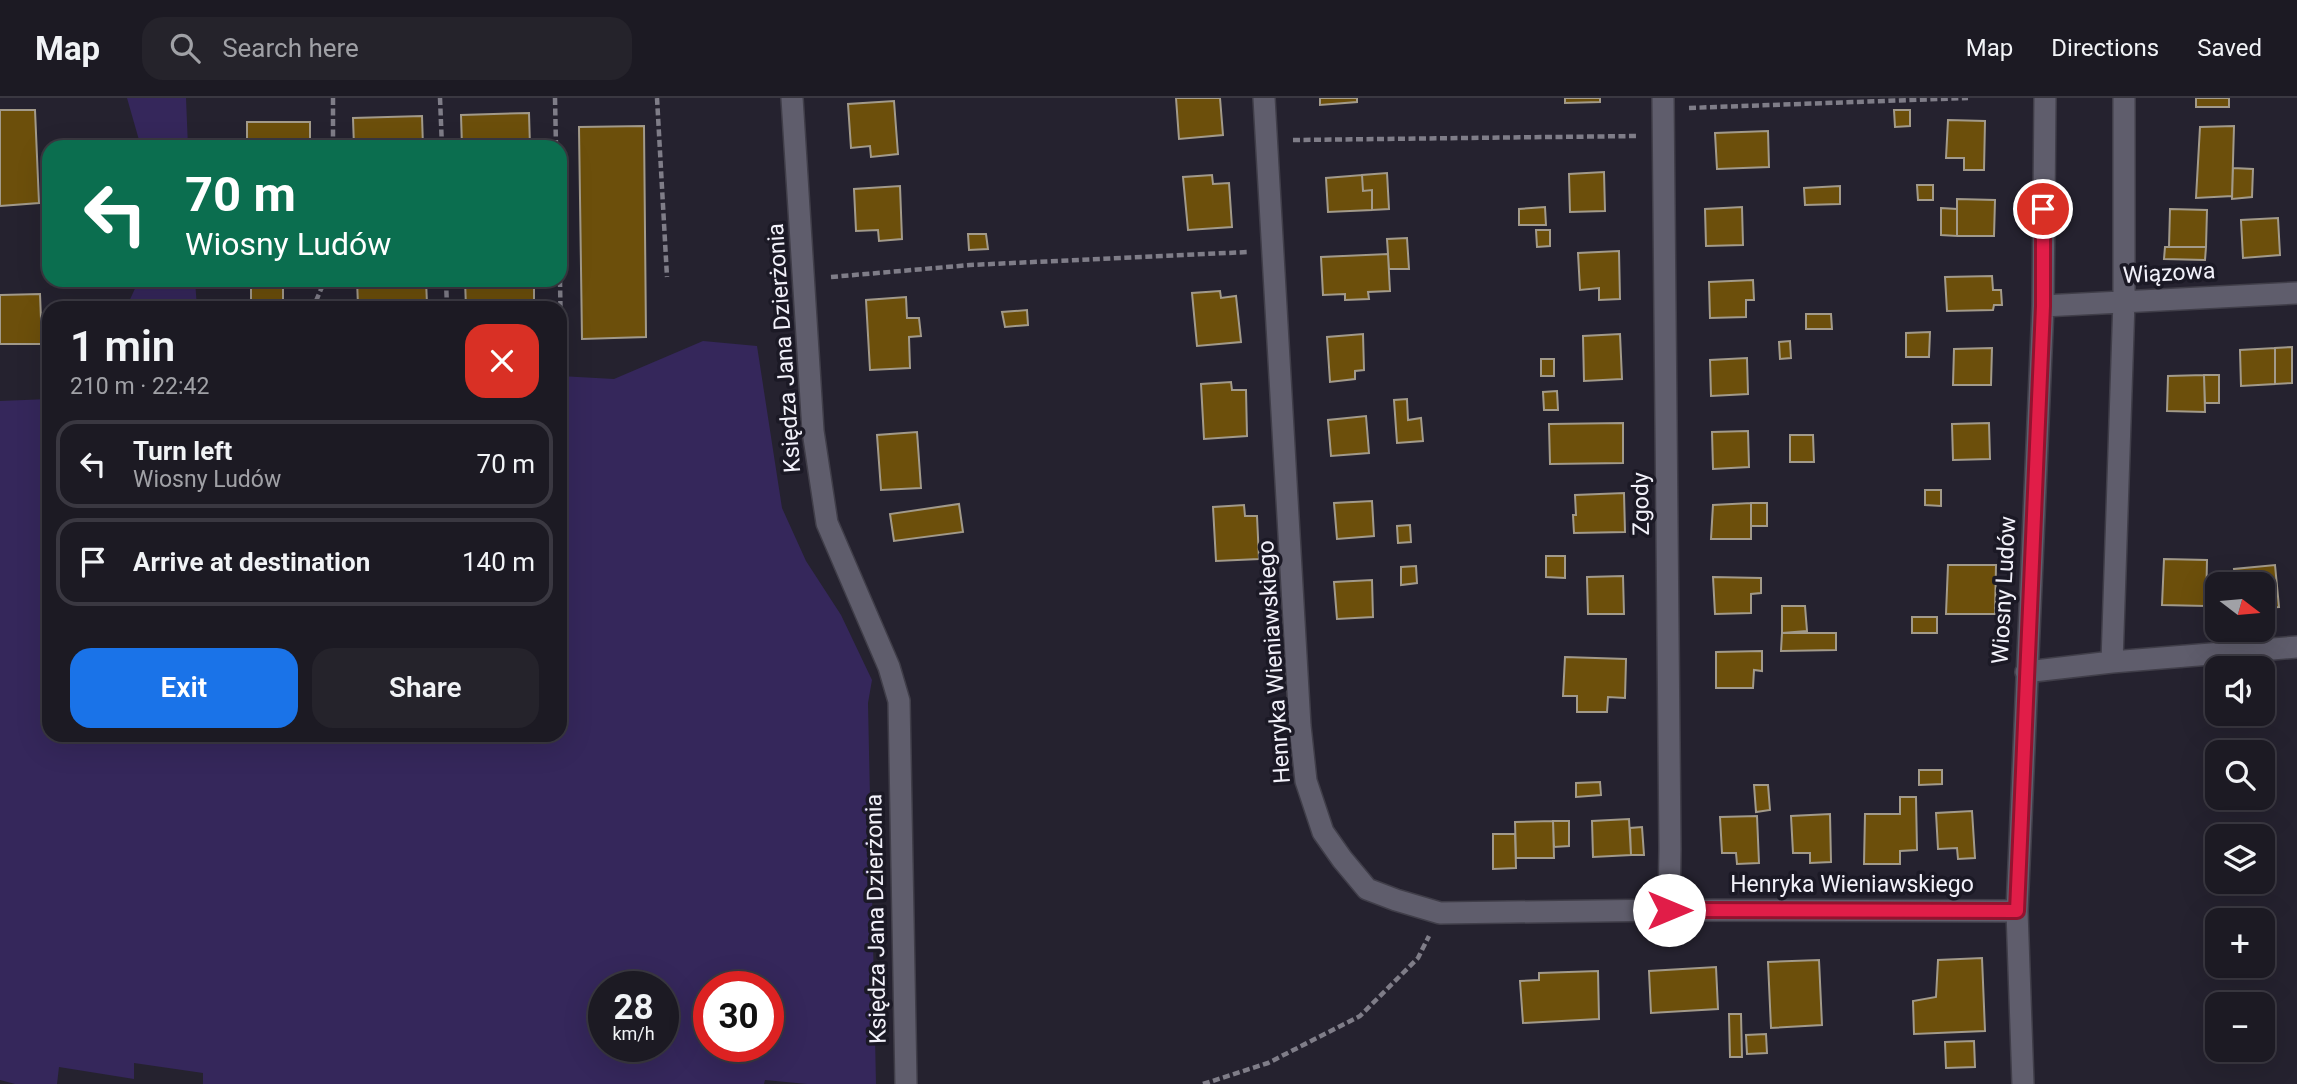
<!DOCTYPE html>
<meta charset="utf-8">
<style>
body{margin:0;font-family:Roboto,sans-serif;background:#25232b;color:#f1f3f6;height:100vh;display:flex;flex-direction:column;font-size:26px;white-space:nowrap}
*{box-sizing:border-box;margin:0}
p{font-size:23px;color:#a0a1a6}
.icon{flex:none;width:38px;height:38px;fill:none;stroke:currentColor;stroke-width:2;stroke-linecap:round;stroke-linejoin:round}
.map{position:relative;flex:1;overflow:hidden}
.side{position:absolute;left:42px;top:203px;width:525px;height:441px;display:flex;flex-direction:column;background:#1c1a23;border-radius:21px;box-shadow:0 7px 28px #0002,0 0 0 2px #3a3841}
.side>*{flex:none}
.banner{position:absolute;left:42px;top:42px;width:525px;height:147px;border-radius:21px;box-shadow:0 7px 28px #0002,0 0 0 2px #3a3841;background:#0b6e4f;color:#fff;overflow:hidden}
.needle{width:46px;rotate:106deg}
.fabs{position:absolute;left:2205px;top:474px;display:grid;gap:14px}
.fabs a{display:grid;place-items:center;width:70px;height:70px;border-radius:14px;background:#1c1a23;box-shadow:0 7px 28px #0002,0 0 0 2px #3a3841;font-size:35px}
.speed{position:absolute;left:588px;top:873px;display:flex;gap:14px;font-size:35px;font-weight:700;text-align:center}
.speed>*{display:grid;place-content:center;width:91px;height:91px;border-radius:50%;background:#1c1a23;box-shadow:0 7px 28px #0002,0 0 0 2px #3a3841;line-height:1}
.speed small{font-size:18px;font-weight:400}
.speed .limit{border:10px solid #d22;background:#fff;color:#111}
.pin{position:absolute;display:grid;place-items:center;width:60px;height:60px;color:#fff;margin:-30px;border:4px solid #fff;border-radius:50%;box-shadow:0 2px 7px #0007}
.me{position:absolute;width:77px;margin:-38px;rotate:90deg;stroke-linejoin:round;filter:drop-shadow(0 0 5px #0008)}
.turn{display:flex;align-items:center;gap:24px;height:147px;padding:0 28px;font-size:32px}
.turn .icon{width:91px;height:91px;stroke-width:2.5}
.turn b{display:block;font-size:49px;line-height:60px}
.round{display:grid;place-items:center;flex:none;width:74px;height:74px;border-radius:21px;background:#25232b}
.overview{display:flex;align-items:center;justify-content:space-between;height:119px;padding:0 28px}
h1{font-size:42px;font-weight:600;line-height:52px}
.primary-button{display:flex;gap:14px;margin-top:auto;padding:14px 28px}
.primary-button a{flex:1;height:80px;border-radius:21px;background:#1a73e8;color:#fff;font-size:28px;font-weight:600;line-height:80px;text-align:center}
.primary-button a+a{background:#25232b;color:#f1f3f6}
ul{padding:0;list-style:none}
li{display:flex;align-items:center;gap:21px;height:88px;margin:0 14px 10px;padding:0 14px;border:4px solid #3a3841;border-radius:21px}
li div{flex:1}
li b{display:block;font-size:26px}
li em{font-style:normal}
header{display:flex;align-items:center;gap:42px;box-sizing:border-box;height:98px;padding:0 35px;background:#1c1a23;border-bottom:2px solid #3a3841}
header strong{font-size:33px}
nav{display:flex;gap:38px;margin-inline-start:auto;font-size:24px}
.search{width:490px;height:63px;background:#25232b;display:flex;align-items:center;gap:18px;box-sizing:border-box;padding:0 24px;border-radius:21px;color:#a0a1a6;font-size:26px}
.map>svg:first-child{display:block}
</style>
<header>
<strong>Map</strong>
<div class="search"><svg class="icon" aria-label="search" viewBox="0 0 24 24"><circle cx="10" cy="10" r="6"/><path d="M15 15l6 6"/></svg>Search here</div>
<nav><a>Map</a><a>Directions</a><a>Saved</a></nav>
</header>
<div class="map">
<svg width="2297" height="986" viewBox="0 0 2297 986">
<rect width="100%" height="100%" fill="#25222f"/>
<path fill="#35275b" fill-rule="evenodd" d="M127,0H186L188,49H141Z
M139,182H195L197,210H126Z
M703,243L757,248L782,410L806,463L841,517L872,582L868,605L876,986H807L765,982L764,986H203V975L134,965V981L59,969L57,986H15L0,982V303L49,301V637H560V278L614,281ZM604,889H663V948H604ZM709,889H768V948H709Z"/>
<path fill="#6c4f0b" stroke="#a29a8a" stroke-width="2" d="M1176,0H1220L1223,37L1179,41Z
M1320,0H1357V4L1320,7Z
M1565,0H1600V4L1565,5Z
M2196,0H2229V9H2196Z
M894,3L898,56L871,59L870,48L851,50L848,6Z
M0,12H35L39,105L0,108Z
M1894,12H1910V28L1895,29Z
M529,15L530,49H462L461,17Z
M422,18L423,49H354L353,20Z
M1948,22L1985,23L1984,72H1964V60H1946Z
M247,24H310V49H247Z
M644,28L646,239L582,241L579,29Z
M2234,28L2232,98L2196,100L2200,29Z
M1768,33L1769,69L1717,71L1715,35Z
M2233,70L2253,71L2252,99L2232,101Z
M1604,74L1605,113L1570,114L1569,76Z
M1387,75L1389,111L1372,112V92L1363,93L1362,77Z
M1212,77L1213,86L1229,85L1232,129L1188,132L1183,79Z
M1362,77L1363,93L1372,92V112L1328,114L1326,80Z
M1917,87H1933V102H1918Z
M900,88L902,141L879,143L878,132L856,133L854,91Z
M1840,88V106L1805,107L1804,90Z
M1957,101L1995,102L1994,138H1957Z
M1545,109L1546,127H1519V111Z
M1742,109L1743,147L1706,148L1705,111Z
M1941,110L1957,111V138L1941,137Z
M2170,111L2207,112L2206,149H2169Z
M2278,120L2280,157L2243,160L2241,122Z
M1536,132H1550V148L1537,149Z
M968,136H986L988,151L969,152Z
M1407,140L1409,171H1389L1387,141Z
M2165,149H2206L2205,162L2164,161Z
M1619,153L1620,201L1599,202V190L1580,192L1578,155Z
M1388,156L1390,193L1368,194L1369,201L1345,202V196L1323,197L1321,159Z
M1992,178L1993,192H2001L2002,207H1994L1993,212L1947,213L1945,179Z
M251,182H283V206L251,207Z
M357,182H426L427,206L358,208Z
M465,182H534V210H466Z
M1753,182L1754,202H1746V219L1710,220L1709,184Z
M1220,193L1221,200L1236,198L1241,244L1197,248L1192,195Z
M40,196L42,246H0V197Z
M906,199L907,220H919L921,238L909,239L910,270L870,272L866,202Z
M1027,212L1028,227L1005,229L1002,214Z
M1806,216H1831L1832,231H1806Z
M49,222V279H43L42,223Z
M1930,234L1929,259H1906V235Z
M1363,236L1364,272L1355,273V281L1330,284L1327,239Z
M1620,236L1622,281L1584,283L1583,238Z
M1790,243L1791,260L1780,261L1779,244Z
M2292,249V285L2275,286V250Z
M1992,250L1991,287H1953L1954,251Z
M2275,250V286L2241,288L2240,252Z
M1747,260L1748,296L1711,298L1710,262Z
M1541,261H1554V278H1541Z
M2204,277L2205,314L2167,313L2168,278Z
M2204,277H2219V305H2205Z
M1231,284L1232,292H1246L1247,338L1204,341L1201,286Z
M1557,293L1558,312H1544L1543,294Z
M1407,301L1408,322L1421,320L1423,343L1397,345L1394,302Z
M1366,318L1369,355L1331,358L1328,322Z
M1623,325V365L1550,366L1549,326Z
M1989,325L1990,361L1953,362L1952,326Z
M1748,333L1749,369L1713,371L1712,334Z
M917,334L921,390L881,392L877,337Z
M1790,337H1813L1814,364H1790Z
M1925,392H1941V408L1925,407Z
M1624,395L1625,434L1574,435L1573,417H1576L1575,397Z
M1372,403L1374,438L1337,441L1334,405Z
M1751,405V441H1711L1713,407Z
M1751,405H1767V428H1751Z
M959,406L963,434L894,443L890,416Z
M1244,407L1245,418H1257L1259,461L1216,463L1213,409Z
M1410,427L1411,444L1398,445L1397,428Z
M1546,458H1565V480L1546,479Z
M2164,461L2207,462L2206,508L2162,507Z
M1948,467H1996L1995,516H1946Z
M2275,467L2279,509L2263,510V486H2236L2234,471Z
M1416,468L1417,485L1401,487V469Z
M1623,478L1624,516H1588L1587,479Z
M1713,479L1761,480V495L1751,496V515L1715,516Z
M1372,482L1373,519L1337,521L1334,484Z
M1782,508H1805L1807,533L1782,535Z
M1912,519H1937V535H1912Z
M1782,535H1836V552L1781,553Z
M1762,553V573L1754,572L1753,590H1716V554Z
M1565,559L1626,561L1625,600L1608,599L1607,614H1577V598H1563Z
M1919,672H1942V686L1919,687Z
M1600,684L1601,697L1576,699V685Z
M1754,687H1768L1770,712L1756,714Z
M1900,699H1916L1917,752L1900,753V766H1864L1865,716H1900Z
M1972,713L1975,760L1958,761L1957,750L1938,751L1936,715Z
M1830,716L1831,764L1810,765V755H1793L1791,718Z
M1757,718L1759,765L1737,766L1736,755H1722L1720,719Z
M1629,721L1631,757L1593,759L1592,723Z
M1553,723L1554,760H1516L1515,724Z
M1553,723H1569V748L1554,749Z
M1642,729L1644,757H1631L1630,730Z
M1493,736H1515L1516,770L1493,771Z
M1982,860L1985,933L1914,936L1913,903L1936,899L1938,862Z
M1819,862L1822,927L1771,930L1768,864Z
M1716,869L1718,911L1651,915L1649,873Z
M1598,873L1599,921L1523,925L1520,883L1539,882V875Z
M1729,916H1741L1742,959H1730Z
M1766,936L1767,955L1747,956L1746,937Z
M1974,943L1975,969L1946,970L1945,944Z"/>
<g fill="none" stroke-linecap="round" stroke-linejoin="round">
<g stroke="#403e49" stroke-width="24">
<path id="minor" d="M792,0L813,333L827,425L889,569L899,603L906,986
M1264,0L1300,628L1306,683L1323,734L1342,761L1367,791L1396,802L1440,815L1669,812L2017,813
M1663,0L1670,751L1669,812
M2043,208L2297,195
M2112,564L2124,203V0
M2026,574L2112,564L2297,549
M2023,986L2017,813L2043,208L2045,0"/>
</g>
<path stroke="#7f7d88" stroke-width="4.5" stroke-dasharray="7 3.5" stroke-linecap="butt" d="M333,0V49
M440,0L442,49
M555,0L556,49
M657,0L667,179
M1689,10L1968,0
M1293,42L1638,38
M831,179L970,167L1248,154
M446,182L447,210
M560,182L561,242
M308,210L316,203L325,182
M1203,986L1268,965L1360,918L1418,860L1429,838"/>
<use href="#minor" stroke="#5f5d6c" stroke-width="21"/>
</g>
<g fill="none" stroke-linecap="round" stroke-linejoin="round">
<g stroke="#92132f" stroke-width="18">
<path id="route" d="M1669,812L2017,813L2043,208V111"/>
</g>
<use href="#route" stroke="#e11d48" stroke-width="12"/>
</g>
<g text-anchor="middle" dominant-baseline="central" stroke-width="7" stroke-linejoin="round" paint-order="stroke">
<g font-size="23" fill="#f2f1fa" stroke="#1b1925">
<text transform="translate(2169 175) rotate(-3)">Wiązowa</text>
<text transform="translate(784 250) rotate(-94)">Księdza Jana Dzierżonia</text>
<text transform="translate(1641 406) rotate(-91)">Zgody</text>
<text transform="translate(2004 492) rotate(-87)">Wiosny Ludów</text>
<text transform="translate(1274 564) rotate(-94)">Henryka Wieniawskiego</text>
<text x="1852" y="786">Henryka Wieniawskiego</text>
<text transform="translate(876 821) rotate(-91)">Księdza Jana Dzierżonia</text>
</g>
</g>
</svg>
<div class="fabs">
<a><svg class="needle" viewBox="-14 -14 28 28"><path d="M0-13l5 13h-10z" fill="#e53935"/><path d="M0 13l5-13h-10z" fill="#a0a1a6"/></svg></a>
<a><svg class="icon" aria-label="sound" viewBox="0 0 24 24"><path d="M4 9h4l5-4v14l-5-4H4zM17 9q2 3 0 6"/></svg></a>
<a><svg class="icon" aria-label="search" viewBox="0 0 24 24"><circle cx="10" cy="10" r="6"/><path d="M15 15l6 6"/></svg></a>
<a><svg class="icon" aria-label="layers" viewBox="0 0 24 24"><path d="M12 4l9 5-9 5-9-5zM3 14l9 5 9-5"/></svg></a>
<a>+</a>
<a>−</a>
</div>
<div class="speed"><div>28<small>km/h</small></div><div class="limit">30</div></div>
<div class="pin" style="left:2043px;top:111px;background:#d93025"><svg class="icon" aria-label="arrive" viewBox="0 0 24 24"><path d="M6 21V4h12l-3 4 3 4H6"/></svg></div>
<svg class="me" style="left:1669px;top:812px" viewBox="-20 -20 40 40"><circle r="19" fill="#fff"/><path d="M0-13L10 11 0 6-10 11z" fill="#e11d48"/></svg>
<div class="banner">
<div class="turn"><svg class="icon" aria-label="left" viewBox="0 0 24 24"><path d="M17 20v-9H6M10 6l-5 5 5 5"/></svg><div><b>70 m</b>Wiosny Ludów</div></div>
</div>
<section class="side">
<div class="overview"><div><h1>1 min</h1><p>210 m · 22:42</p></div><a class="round" style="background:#d93025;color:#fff"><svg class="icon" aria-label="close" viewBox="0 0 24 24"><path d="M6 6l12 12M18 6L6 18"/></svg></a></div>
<ul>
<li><svg class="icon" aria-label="left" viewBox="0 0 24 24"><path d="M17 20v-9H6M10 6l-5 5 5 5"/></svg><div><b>Turn left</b><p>Wiosny Ludów</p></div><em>70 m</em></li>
<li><svg class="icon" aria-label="arrive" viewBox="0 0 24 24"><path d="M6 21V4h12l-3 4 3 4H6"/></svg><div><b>Arrive at destination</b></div><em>140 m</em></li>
</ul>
<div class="primary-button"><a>Exit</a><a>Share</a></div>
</section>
</div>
